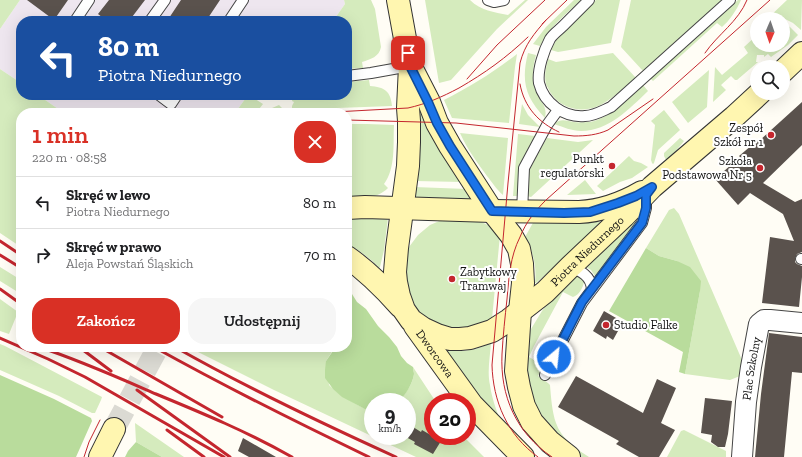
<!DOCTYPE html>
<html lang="pl">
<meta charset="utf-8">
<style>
body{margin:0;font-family:"Zilla Slab",serif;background:#f6f6f6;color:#202124;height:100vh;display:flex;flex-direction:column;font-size:15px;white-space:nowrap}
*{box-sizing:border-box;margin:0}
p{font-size:13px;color:#757577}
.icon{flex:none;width:22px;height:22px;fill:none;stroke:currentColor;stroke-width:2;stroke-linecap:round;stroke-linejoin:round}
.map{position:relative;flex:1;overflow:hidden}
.details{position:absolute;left:16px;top:108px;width:336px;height:244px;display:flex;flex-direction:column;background:#fff;border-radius:16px;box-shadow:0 4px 16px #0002}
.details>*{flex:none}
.hud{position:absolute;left:16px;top:16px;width:336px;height:84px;border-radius:16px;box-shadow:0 4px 16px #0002;background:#1a4fa0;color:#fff;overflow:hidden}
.needle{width:26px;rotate:182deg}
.controls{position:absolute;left:750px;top:12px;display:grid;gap:8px}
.controls a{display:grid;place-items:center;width:40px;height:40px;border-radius:50%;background:#fff;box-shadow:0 4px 16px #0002;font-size:20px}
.speed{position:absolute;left:364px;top:393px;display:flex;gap:8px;font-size:20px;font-weight:700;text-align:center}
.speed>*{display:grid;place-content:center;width:52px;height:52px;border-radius:50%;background:#fff;box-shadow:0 4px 16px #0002;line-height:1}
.speed small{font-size:10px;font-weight:400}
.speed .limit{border:6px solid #d22;background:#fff;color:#111}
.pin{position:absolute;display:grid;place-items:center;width:34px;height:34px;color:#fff;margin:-17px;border-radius:8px;box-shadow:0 2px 6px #0006}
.me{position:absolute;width:44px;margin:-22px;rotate:28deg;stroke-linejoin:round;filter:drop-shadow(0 0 3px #0008)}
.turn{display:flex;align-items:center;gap:14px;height:84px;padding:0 16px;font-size:18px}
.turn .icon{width:52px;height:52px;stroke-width:2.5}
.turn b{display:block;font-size:28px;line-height:34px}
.round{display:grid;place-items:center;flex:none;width:42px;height:42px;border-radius:16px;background:#f6f6f6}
.headline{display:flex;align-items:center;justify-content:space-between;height:68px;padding:0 16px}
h1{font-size:24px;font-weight:600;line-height:30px;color:#d93025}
.action{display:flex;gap:8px;margin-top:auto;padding:8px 16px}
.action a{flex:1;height:46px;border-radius:16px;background:#d93025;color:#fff;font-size:16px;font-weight:600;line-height:46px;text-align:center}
.action a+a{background:#f6f6f6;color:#202124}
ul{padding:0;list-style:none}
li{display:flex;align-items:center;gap:12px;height:52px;padding:0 16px;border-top:1px solid #e0e0e0}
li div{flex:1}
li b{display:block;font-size:15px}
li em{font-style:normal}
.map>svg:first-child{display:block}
</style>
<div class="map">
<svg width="802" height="457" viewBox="0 0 802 457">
<rect width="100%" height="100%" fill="#fffdf5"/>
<path fill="#eee6ef" d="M20,0H344L345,4L333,21H21V83L0,69V29Z
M38,95H248L235,113H64Z"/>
<path fill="#d5ebbd" d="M0,0H20L0,29Z
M344,0H371L375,9L381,47C379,57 371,59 362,62L363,68L347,69V21H333L345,4Z
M425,0H470C481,11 494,12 508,15L525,0H528L497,29L451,80L439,83Z
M574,0H581C566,14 549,27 540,46L533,44L546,27Z
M596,0H620L611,43L558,52L551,50C560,30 581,15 596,0Z
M631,0H722L643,71L621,47Z
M738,0H741C736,11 730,20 722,27L717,23L653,81L650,78Z
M787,0H802L801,30L793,23L783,18L767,19Z
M783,24L790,27L798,35L788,45L771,57L768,54L764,57V55H757L756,62H758L737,80H735L731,76L721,85L726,90L713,102L715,67L722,75L748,53L744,47L757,35V45H783Z
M528,53L536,55C533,67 531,78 535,89C539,101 548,105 545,118C525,97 521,81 528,53Z
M613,53L636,78C623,88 611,101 596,107C579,113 560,108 550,92C549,89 547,87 546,84C544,75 546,68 548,59L556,62Z
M517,54L515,67L509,123L452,118L444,100C470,87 494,72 517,54Z
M0,69L21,83V95H38L64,113H21V247L0,233Z
M709,70L707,107L688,123L672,102Z
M369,80L370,86C384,87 391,91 392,106L337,108L313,113H268L272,108L279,105L285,111L292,110V106L294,102L292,101L293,95H347V82Z
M643,85L648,91C629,109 609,131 581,131C572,131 563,127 554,124C561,118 566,121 574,122C579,123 585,122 590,122C609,119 628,98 643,85Z
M248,95H249L263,104L256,113H235Z
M416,101L462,182L415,181Z
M522,104L528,115L540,127L519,124Z
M664,110L680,130L658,150L654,163L653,164L652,163L651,160L655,125L651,121Z
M347,124H367L394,125C393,144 396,168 384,184L388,188C377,199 362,198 347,200Z
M460,133L508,138L503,195C496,189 492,182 487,176C477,162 467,149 460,133Z
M518,134L535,136L520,167L517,196H513Z
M547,138L578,142L593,140L531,197L527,196L529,170L533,162Z
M680,138L684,141L675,152L666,160L664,156V153Z
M629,156L634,161L641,163L648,167L632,178L620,182L603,191L597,186Z
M585,180L596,194L567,195Z
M414,187L467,189L475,201L413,200Z
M674,208L679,214L742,360L744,370L740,376L730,380L685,374L700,291L677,261L659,256L646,248L669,210Z
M347,218H388L384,250L380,267L379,268C370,258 359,250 347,244Z
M444,219H474L488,225L500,235L492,319L472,328H446L423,317L414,308L408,297L404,259L409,247L418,235L430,225Z
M635,220L636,222L635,224L596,276H595L591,270L584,266Z
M534,221L603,222L575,249L536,283H535C537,267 533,251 525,237Z
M0,267L21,280V294L0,281Z
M574,274L580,277L584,282C583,288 579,295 573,297L563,292L534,346L529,357C540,364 545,362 538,376L548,383L550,385C551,397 552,412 556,423C561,438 576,449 589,457H578L538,415L526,380L528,338L531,329L542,311L549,302Z
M0,299L18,312L9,334L0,331Z
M491,343C490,357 487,372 490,385C492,401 499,416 504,431L445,350L462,351L476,349Z
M0,344L5,346L102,397L101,400L95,413H92L59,396L0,370Z
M188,347H335L326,361L329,385C338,394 360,408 373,411V436H407V402H398C404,396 413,384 414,374C414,372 413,370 413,367L436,402H433V436H463L484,457H416L274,390Z
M135,423L184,457H162L136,442Z
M684,430L726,451V457H667L681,431Z"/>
<path fill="#b9dc9c" d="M646,248L659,256L677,261L690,267L701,281L700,291L685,374L679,372L683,352L609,311Z
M347,286L357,302L366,309L378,326L389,337L397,347L401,356L407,363L413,367C413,370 414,372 414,374C413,383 405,396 398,402H373V411L365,409L342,397L333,389L325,378V370L326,361L335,348L347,347Z
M0,375L54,399L91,418L92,421L76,457H0Z
M136,442L162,457H125L128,451Z"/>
<path fill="#5a524d" d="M27,0H68L54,20Z
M109,0H145L129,21H107L98,14Z
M181,0H220L206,21H167Z
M802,102V145L763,183L795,202L802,199V252L797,254L795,259V262L797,264L802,266V277L799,307L762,303L770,237L794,241L783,214L750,193L738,205L715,179L740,157L739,156L758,140L759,141Z
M604,311L623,322L613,340L607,336L606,339L593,331Z
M769,333L802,337V373L792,372L784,457H755L761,394Z
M576,376L643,413L657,379L676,388L661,423L675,430L659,457H639L616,444L619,441L558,407Z
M705,398L732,401L728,434L725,447H718L711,442L712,435L701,433Z
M413,427L421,432L422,430L441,441L433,454L414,444L415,442L406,437Z
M243,438L276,457H249L238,451Z"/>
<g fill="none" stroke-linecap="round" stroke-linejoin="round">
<path stroke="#dbdad3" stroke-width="22" stroke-dasharray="22 11" stroke-linecap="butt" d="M114,429L158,347"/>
<g stroke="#444" stroke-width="12">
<path id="lane" d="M488,0L494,2L504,0
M589,0C580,9 572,17 563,26C559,30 553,34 550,39C544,50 537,70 539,83C544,103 564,118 585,116C594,116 602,111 611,107L730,0
M75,21L89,0
M150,21L165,0
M229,21L243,0
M347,76L371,73L410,66
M159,95L171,104L177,95
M522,212L524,168L547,125L558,110
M801,259H802
M570,267C581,271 591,276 592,289
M545,375L582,303L642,223L646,208V197"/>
</g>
<g stroke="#444" stroke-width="22">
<g id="street">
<path id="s1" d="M742,457L746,402L751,367L759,324L764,320H770L802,323"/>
</g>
</g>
<g stroke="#333" stroke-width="24">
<g id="secondary">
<path id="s2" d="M398,0L410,66L408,108L409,121V142L408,166L397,248L395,272L396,282L399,296L404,310L411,320L424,329L437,335L450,339H460L470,338L492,331L509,320L545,292L570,267L624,216L652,187L734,117L760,93"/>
<path d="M411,67L429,102L437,123L450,146L492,211L511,235L519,249L522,264L523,283L520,311L516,371L519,387L524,406L532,422L550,442L569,457"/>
<path d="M783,71L802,53"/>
<path d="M347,208L365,207L492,211L579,212C601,211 623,203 642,192"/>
<path d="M347,257C367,271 384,288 400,306"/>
<path id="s3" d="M415,326L472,405L523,457"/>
<path d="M100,457L114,429"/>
</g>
</g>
<use href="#lane" stroke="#fff" stroke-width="10"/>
<use href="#street" stroke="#fff" stroke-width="20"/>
<use href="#secondary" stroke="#fff6b0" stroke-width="22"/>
<path stroke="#c4262e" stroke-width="1" d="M542,24L567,0
M705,53C718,34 738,22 747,0
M467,79L497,45L545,0
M520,84C524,107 539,123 559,132
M326,113L334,112L408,108C426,104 442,97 459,88C485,73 506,58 528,37
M347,120L456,123L574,136C586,136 597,135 608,130L653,99
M84,457L89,442L100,420
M538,457C507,435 493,401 492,365L508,183L520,63C525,44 534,34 546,20
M552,457C516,433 500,396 502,354C503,336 505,317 507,299C509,277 510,257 520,237C526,222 535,211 546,200L770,0"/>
<path stroke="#c4262e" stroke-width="3" d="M0,241L21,255
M0,255L21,268
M0,289L21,304
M0,338L48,359L85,377L224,457
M39,347C79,360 117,377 156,394C202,413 248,432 292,457
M79,347L111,371
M100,347L222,417
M154,347C224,386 296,422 369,457
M175,347C247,388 321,423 396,457
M137,390L230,457
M167,430L204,457"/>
</g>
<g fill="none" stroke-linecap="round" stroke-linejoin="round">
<g stroke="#114b97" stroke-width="10">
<path id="route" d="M408,53L410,66L428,102L437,123L450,146L492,211L564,213L590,212L618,203L636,196L652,187L646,195V208L642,223L582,302L554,357"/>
</g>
<use href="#route" stroke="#1a73e8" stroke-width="7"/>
</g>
<g fill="#c4262e" stroke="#fff" stroke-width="1.5">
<circle cx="771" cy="135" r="4"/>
<circle cx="612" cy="166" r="4"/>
<circle cx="760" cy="168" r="4"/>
<circle cx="452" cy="279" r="4"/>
<circle cx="606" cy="325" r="4"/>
</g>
<g text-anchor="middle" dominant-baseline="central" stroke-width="4" stroke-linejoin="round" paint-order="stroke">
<g font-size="12" fill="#111" stroke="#fff" text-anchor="end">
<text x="763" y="128">Zespół<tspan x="763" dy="14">Szkół nr 1</tspan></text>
<text x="604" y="159">Punkt<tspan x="604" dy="14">regulatorski</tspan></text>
<text x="752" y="161">Szkoła<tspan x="752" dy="14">Podstawowa Nr 5</tspan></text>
<text x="460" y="272" text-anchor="start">Zabytkowy<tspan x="460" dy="14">Tramwaj</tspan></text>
<text x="614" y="325" text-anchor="start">Studio Falke</text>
</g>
<g font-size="12" fill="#111" stroke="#fff">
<text stroke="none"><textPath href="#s2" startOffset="537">Piotra Niedurnego</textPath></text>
<text stroke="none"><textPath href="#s3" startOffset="34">Dworcowa</textPath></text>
<text stroke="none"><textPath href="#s1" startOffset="89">Plac Szkolny</textPath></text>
</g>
</g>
</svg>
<div class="controls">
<a><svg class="needle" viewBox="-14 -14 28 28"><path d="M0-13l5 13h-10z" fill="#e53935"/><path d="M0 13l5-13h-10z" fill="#757577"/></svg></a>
<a><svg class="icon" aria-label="search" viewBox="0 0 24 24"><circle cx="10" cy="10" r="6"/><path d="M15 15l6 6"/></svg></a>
</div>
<div class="speed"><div>9<small>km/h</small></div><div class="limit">20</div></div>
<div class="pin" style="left:408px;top:53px;background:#d93025"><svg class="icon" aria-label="arrive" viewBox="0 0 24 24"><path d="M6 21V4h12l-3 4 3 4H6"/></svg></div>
<svg class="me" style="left:554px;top:357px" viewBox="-20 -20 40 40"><circle r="17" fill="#1a73e8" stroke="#fff" stroke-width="3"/><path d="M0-11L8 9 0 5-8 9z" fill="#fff"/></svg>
<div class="hud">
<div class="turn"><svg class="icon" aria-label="left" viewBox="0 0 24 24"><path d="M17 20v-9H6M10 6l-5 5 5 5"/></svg><div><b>80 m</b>Piotra Niedurnego</div></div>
</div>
<section class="details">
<div class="headline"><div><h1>1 min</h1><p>220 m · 08:58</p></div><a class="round" style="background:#d93025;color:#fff"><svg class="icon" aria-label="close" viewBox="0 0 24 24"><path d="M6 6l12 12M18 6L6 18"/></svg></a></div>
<ul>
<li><svg class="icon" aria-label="left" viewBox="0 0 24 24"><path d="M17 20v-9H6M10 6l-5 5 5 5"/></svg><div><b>Skręć w lewo</b><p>Piotra Niedurnego</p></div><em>80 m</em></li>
<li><svg class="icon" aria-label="right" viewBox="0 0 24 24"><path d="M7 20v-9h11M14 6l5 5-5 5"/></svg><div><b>Skręć w prawo</b><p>Aleja Powstań Śląskich</p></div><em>70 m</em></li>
</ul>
<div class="action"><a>Zakończ</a><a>Udostępnij</a></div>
</section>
</div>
